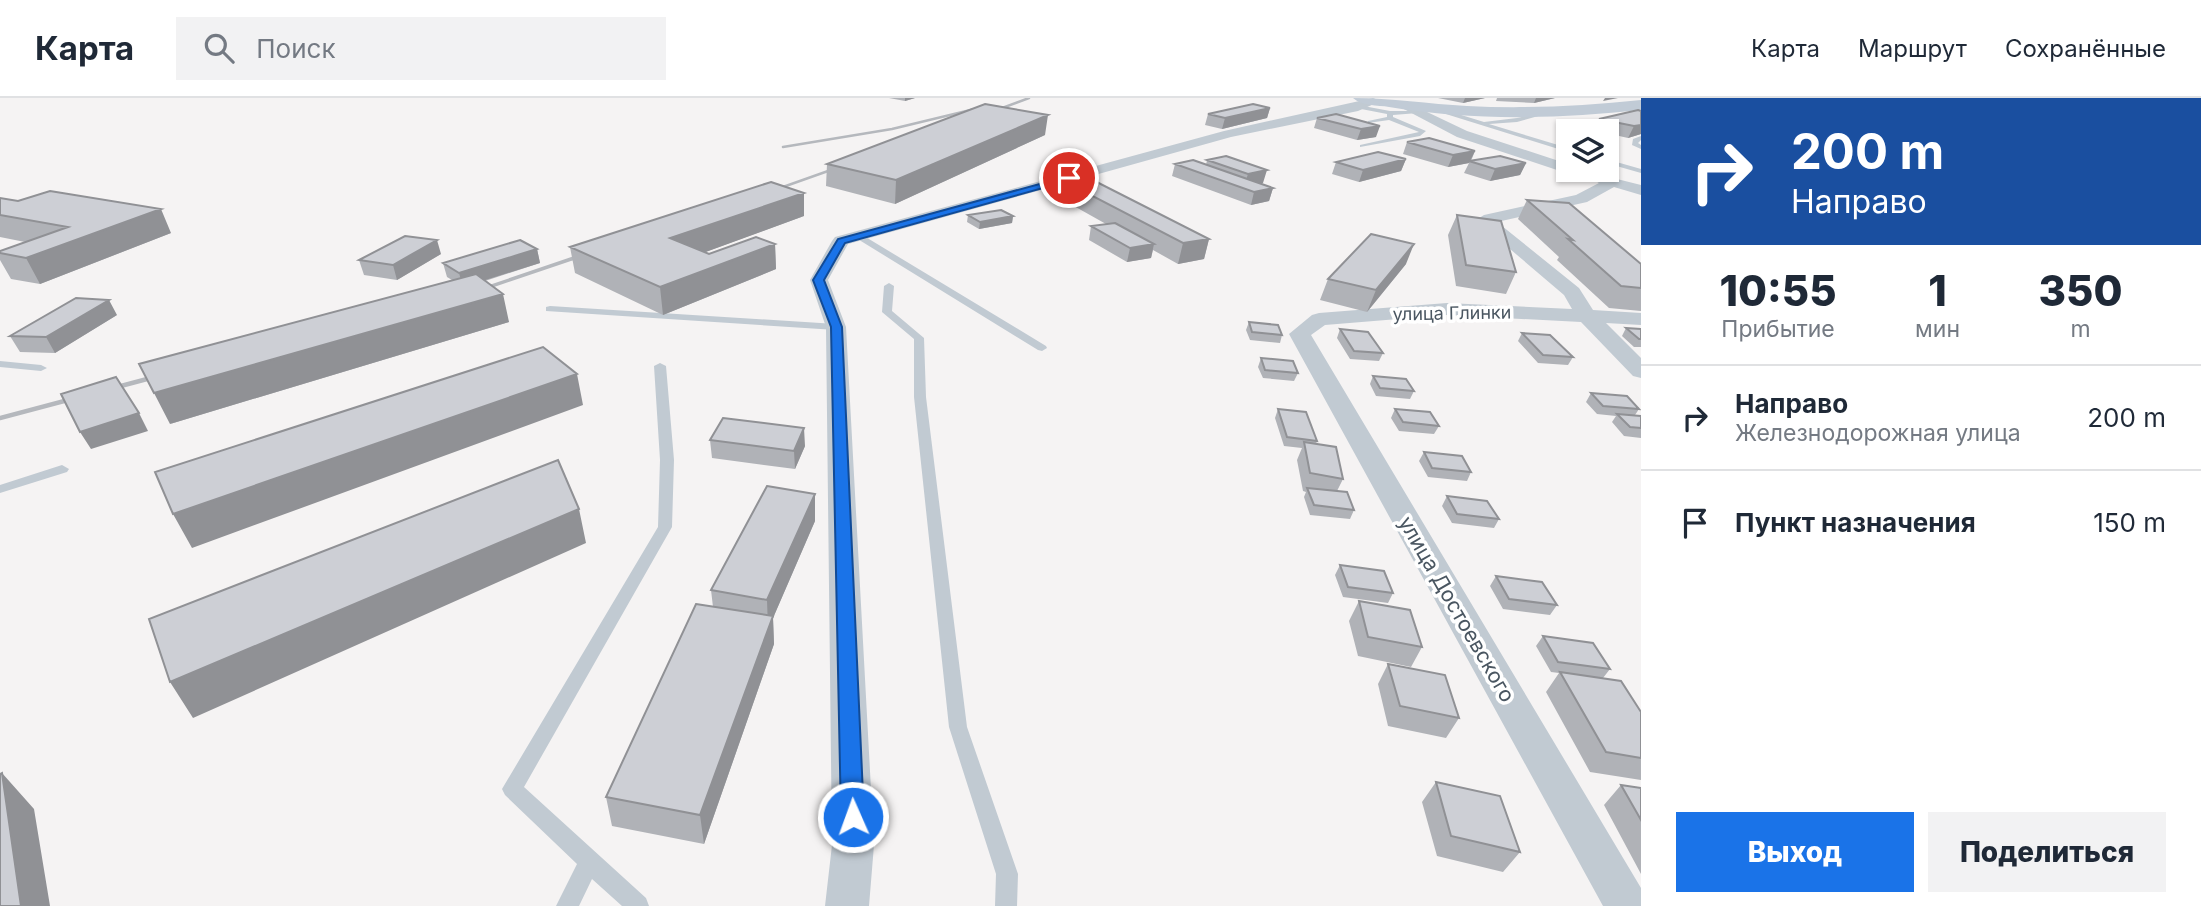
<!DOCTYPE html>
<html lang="ru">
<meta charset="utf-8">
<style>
body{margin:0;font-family:Inter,sans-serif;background:#f2f2f3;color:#1f2937;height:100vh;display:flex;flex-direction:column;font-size:26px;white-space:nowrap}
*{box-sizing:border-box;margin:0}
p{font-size:23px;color:#747a83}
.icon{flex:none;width:38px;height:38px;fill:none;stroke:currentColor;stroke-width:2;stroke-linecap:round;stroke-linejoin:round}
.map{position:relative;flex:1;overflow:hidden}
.sheet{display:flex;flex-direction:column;background:#fff;width:560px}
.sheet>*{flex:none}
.hud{background:#1a4fa0;color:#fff;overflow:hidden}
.buttons{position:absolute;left:1556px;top:21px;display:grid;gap:14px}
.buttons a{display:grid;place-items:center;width:63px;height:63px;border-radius:0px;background:#fff;box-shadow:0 2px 5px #0004;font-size:35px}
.pin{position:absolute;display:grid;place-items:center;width:60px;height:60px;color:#fff;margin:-30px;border:4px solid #fff;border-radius:50%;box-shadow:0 2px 7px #0007}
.me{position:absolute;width:77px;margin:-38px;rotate:358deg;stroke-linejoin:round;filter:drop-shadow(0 0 5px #0008)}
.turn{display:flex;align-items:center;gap:24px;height:147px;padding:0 35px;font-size:32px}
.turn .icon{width:91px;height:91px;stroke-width:2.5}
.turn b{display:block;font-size:49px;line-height:60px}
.eta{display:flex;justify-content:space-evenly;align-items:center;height:119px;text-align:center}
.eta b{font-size:42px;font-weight:800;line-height:49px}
.primary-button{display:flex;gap:14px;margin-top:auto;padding:14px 35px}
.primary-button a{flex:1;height:80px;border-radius:0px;background:#1a73e8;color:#fff;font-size:28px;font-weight:800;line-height:80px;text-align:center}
.primary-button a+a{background:#f2f2f3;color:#1f2937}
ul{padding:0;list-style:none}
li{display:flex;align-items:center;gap:21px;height:105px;padding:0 35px;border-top:2px solid #e0e1e3}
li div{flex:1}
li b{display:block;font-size:26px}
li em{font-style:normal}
header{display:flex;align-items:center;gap:42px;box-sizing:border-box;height:98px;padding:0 35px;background:#fff;border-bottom:2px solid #e0e1e3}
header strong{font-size:33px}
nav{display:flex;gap:38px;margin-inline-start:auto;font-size:24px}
.search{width:490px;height:63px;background:#f2f2f3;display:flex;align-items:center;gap:18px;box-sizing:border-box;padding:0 24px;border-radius:0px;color:#747a83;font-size:26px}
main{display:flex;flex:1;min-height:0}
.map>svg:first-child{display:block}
</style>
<header>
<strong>Карта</strong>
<div class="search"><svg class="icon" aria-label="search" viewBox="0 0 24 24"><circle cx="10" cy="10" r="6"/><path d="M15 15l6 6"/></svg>Поиск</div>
<nav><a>Карта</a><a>Маршрут</a><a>Сохранённые</a></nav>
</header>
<main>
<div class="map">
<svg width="1641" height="808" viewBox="0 0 1641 808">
<rect width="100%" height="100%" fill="#f5f3f3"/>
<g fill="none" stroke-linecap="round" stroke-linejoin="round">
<path fill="#c1cad2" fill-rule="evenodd" d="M1358,7L1390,13H1418V15L1393,17V19L1426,33L1420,38L1360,49V47L1419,34L1389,22L1368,25V23L1387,19V16L1356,10Z
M1435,9L1484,24L1517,20L1549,13V15L1517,24L1489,26L1568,50V54L1433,12Z
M1641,38V42L1638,45L1641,47V51L1632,47L1633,41Z
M1606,61L1641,71V75L1606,65Z
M859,135L1046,248L1047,250L1042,253L1038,252L856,140L855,138Z
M889,185L894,188L892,213L924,240L926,299L967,629L1018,776L1017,808H995L996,776L949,629L914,299V241L882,214L884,188Z
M550,208L836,226L841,229L836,232L546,213V209Z
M0,263L41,267L47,270L41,273L0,269Z
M660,265L666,268L674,362L672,429L524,689L646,800L649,808H622L592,781L579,808H556L577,766L505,697L502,691L658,429L660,362L654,268Z
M62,367L69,371L67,374L0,395V387Z"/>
<path fill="#c1cad2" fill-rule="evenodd" d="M1373,0L1381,3L1358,13L1231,39L848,146L828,182L846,229L874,747L869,808H825L832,747L826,229L810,182L832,143L835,139L1224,33Z
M1404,3L1467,33L1568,66V72H1575L1568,75L1563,74L1457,39L1400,9L1398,7Z
M1597,76L1641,87V97L1614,89L1587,104L1497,124L1579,190L1593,212L1641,215V227L1606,225L1641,260V280L1633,278L1581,224L1447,217L1325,227L1311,237L1641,790V808H1603L1289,236L1312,217L1319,215L1447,205L1572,211L1564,197L1476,122L1484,117L1576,97L1599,85L1590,80Z"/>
<path fill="#c1cbd6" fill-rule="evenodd" d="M1353,0C1391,0 1429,6 1467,8C1525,11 1583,8 1641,2V12C1557,21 1472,23 1389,9C1378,7 1361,8 1353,0Z"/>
<path stroke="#b5b8bd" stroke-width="2.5" d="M986,16L1029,0
M783,49L892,31L983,9
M766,95L845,67
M572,161L590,155"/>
<path stroke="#b5b8bd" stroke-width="3.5" d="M474,194L577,159"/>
<path stroke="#b5b8bd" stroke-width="4.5" d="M0,320L166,276"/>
</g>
<path fill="#b0b2b7" d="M889,0H915L905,3Z
M1438,0H1485L1463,5Z
M1497,0H1555L1534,5L1496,3Z
M1270,10L1267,20L1222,31L1205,27L1208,16Z
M1638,12L1641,36L1628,40L1606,35V33L1594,32L1599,21Z
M1336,16L1376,39L1357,42L1314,30L1317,20Z
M1045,37L895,106L826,88L827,66Z
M1407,44L1475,53L1471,63L1526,65L1520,77L1490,83L1464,75L1469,65L1448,69L1403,56Z
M1226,58L1263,85H1259L1273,90L1269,103L1251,107L1172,78L1175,66L1206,67L1207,62Z
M1406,61L1401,73L1359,84L1332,76L1336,64Z
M1052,77L1209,141L1204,161L1178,166L1153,152L1151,160L1127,164L1089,142L1091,128L1106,126L1049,94Z
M0,100L171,135L40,186L11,181L0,162V153L25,144L0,139Z
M1527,102L1641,166V213L1609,210L1557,162L1559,159L1518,121Z
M968,117L1013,118L1012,125L979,131L967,124Z
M1457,117L1516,174L1506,196L1456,188L1448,137Z
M804,118L705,154L709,156L775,146L776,171L663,217L575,175L570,149Z
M537,151L540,165L485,183L509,224L170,326L452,182L447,179L443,165Z
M441,156L397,182L364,177L359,162Z
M1406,166L1367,214L1320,202L1328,181Z
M117,217L55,255L20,254L10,238Z
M1249,224L1282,237L1280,245L1250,242L1246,232Z
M1626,230L1641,231V249H1634L1622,238Z
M1340,231L1383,255L1379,263L1350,261L1337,240Z
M1522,235L1573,259L1568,267L1538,265L1518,243Z
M1261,260L1298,275L1294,283L1263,280L1258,269Z
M1373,278L1414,293L1410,301L1376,298L1370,286Z
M1591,295L1639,311L1635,317L1641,318V340L1624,338L1612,324L1616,318L1597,316L1586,304Z
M1278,311L1317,343L1316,346L1343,381L1337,393L1354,412L1350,421L1310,417L1304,399L1306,394L1303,393L1297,362L1302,350L1284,348L1275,320Z
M1395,311L1439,328L1434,336L1399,333L1391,320Z
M710,342L805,348L795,371L712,360Z
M1424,354L1471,374L1467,383L1428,379L1419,363Z
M815,396V423L773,520L774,546L704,746L612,728L606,699L713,509L711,492Z
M1447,398L1499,421L1494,430L1452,425L1442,408Z
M1340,467L1393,495L1388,505L1343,499L1335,477Z
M1496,478L1557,507L1550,517L1503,511L1490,488Z
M1359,503L1422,549L1411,569L1358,558L1349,523Z
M1543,538L1610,571L1603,580L1641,614V682L1590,674L1546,594L1559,575L1551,574L1536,548Z
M1388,566L1459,620L1446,640L1388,628L1378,586Z
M1436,684L1520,754L1503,774L1437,758L1422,704Z
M1621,687L1641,690V776L1604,707Z"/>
<path fill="#909195" d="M905,0H915L905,3Z
M1465,0H1485L1463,5Z
M1536,0H1555L1534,5Z
M1605,0H1618L1603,3Z
M1270,10L1267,20L1222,31L1225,20Z
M1048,17L1045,37L895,106L896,82Z
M1641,27V36L1628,40L1634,28Z
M1380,28L1376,39L1357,42L1361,31Z
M1475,53L1469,65L1448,69L1453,57Z
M1406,61L1401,73L1359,84L1363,72Z
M1526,65L1520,77L1490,83L1495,71Z
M1267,72L1263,85L1244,88L1248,76Z
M1273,90L1269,103L1251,107L1254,94Z
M804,95V118L673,166L670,140Z
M161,111L171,135L40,186L26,160Z
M1013,118L1012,125L979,131L980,124Z
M1209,141L1204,161L1178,166L1183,145Z
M437,142L441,156L397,182L393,167Z
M775,146L776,171L663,217L660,189Z
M1154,146L1151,160L1127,164L1130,150Z
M1414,146L1406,166L1367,214L1376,192Z
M537,151L540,165L463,189L459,175Z
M503,196L509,224L170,326L154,295Z
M109,202L117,217L55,255L46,239Z
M577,276L583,307L192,450L173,416Z
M139,315L148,333L91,351L80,334Z
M804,330L805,348L795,371L794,353Z
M815,396V423L773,520L774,546L704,746L700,717L768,530L767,502Z
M579,411L586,445L193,620L170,584Z
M2,675L34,711L50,808H21Z"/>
<path fill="#cdcfd5" stroke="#909195" stroke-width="2" d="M985,6L1048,17L896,82L827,66Z
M1253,6L1270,10L1225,20L1208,16Z
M1638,12L1641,13V27L1634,28L1599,21Z
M1336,16L1380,28L1361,31L1317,20Z
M1429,40L1475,53L1453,57L1407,44Z
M1378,54L1406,61L1363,72L1336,64Z
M1226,58L1267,72L1248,76L1207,62Z
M1500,58L1526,65L1495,71L1469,63Z
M1193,62L1273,90L1254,94L1175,66Z
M1075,73L1209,141L1183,145L1052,77Z
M771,84L804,95L670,140L709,156L756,139L775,146L660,189L570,149Z
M50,93L161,111L26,160L0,155V153L68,129L0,117V100L18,103Z
M1527,102L1569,105L1641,166V190L1621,188L1568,141L1573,142Z
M1001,112L1013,118L980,124L968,117Z
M1457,117L1501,123L1516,174L1466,167Z
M1115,125L1154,146L1130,150L1091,128Z
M1371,136L1414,146L1376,192L1328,181Z
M405,138L437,142L393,167L359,162Z
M520,142L537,151L459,175L443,165Z
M476,176L503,196L154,295L139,266Z
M76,200L109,202L46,239L10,238Z
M1249,224L1278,227L1282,237L1252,234Z
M1626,230L1641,231V241H1639Z
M1340,231L1368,234L1383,255L1354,253Z
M1522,235L1550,237L1573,259L1543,257Z
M543,249L577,276L173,416L155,374Z
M1261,260L1293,263L1298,275L1265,272Z
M1373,278L1406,281L1414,293L1380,290Z
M116,279L139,315L80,334L61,296Z
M1591,295L1627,298L1639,311L1603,308Z
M1278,311L1306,314L1317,343L1287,339Z
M1395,311L1430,314L1439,328L1403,324Z
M1617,316L1641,318V330L1630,329Z
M723,320L804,330L794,353L710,342Z
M1304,344L1336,349L1343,381L1310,375Z
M1424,354L1462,358L1471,374L1432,370Z
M558,362L579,411L170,584L149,521Z
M767,388L815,396L767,502L711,492Z
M1307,390L1347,394L1354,412L1314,407Z
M1447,398L1487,403L1499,421L1457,416Z
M1340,467L1384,473L1393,495L1348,489Z
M1496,478L1542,484L1557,507L1509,501Z
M1359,503L1410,512L1422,549L1368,539Z
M696,506L773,518L700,717L606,699Z
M1543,538L1593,545L1610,571L1558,564Z
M1388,566L1445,577L1459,620L1400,608Z
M1560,574L1621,583L1641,614V660L1606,654Z
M2,675L21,808H0V676Z
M1436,684L1500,698L1520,754L1451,738Z
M1621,687L1641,690V722Z"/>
<path fill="#1a73e8" stroke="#114b97" stroke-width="2" d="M1069,78L1072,82L845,145L824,182L842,229L864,719L861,726L853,729L844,726L841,719L831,229L813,182L838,141Z"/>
<g text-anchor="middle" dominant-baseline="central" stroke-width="7" stroke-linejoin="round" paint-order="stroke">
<g font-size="18" fill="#4a5661" stroke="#fff">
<text transform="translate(1452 215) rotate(-1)">улица Глинки</text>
</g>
<g font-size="21" fill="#4a5661" stroke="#fff">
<text transform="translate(1457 511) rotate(60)">улица Достоевского</text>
</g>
</g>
</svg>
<div class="buttons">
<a><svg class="icon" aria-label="layers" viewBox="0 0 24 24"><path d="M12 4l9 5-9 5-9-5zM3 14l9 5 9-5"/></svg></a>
</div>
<div class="pin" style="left:1069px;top:80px;background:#d93025"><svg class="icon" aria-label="arrive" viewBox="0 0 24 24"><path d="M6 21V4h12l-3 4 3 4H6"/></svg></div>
<svg class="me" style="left:853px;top:719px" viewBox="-20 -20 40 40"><circle r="17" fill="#1a73e8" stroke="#fff" stroke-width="3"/><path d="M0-11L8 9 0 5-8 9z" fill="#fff"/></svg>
</div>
<section class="sheet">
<div class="hud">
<div class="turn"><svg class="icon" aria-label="right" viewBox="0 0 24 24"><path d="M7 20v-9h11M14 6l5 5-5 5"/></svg><div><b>200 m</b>Направо</div></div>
</div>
<div class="eta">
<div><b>10:55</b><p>Прибытие</p></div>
<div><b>1</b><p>мин</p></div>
<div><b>350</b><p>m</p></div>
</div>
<ul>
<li><svg class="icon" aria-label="right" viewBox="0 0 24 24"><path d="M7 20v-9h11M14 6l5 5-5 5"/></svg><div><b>Направо</b><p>Железнодорожная улица</p></div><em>200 m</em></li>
<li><svg class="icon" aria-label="arrive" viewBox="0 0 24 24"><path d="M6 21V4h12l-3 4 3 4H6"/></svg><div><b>Пункт назначения</b></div><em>150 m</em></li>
</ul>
<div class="primary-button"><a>Выход</a><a>Поделиться</a></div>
</section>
</main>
